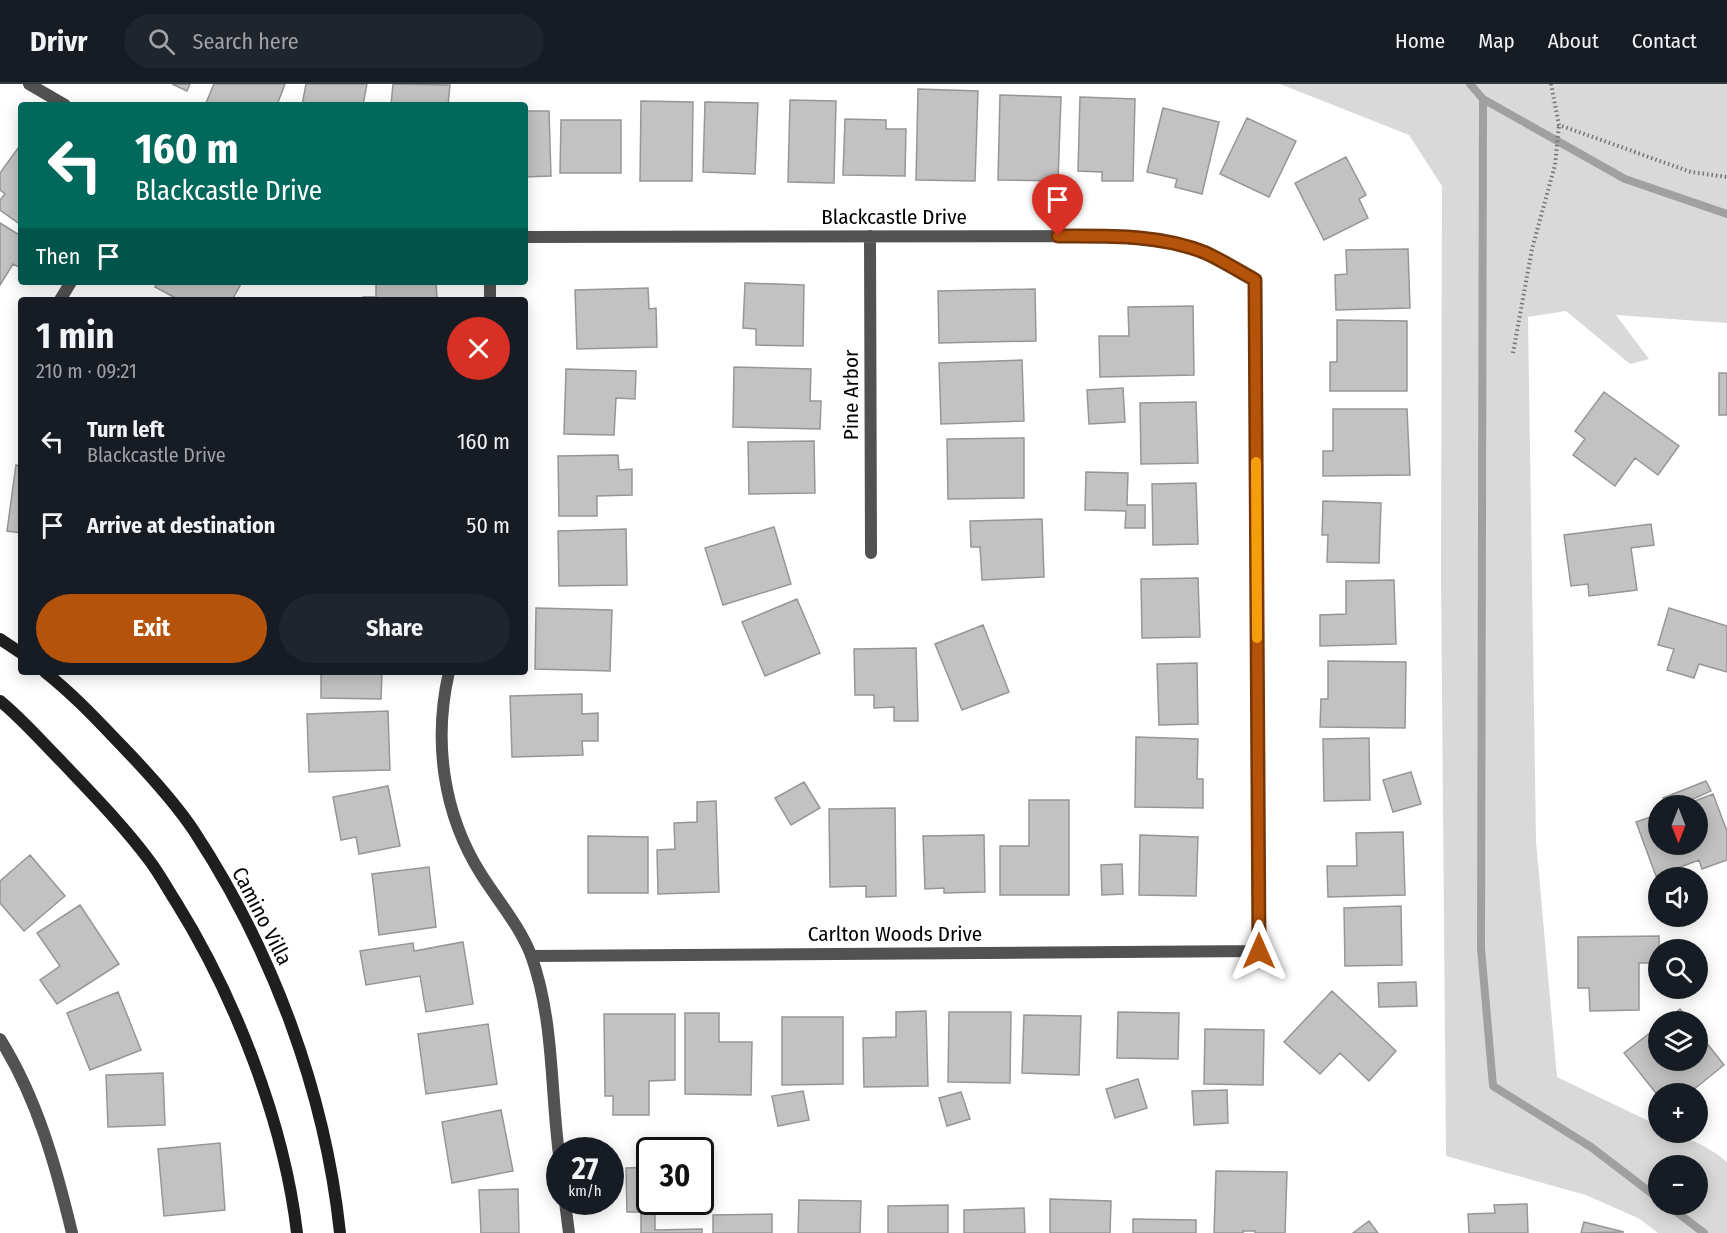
<!DOCTYPE html>
<meta charset="utf-8">
<style>
body{margin:0;font-family:"Fira Sans Condensed",sans-serif;background:#20242c;color:#f1f3f6;height:100vh;display:flex;flex-direction:column;font-size:22px;white-space:nowrap}
*{box-sizing:border-box;margin:0}
p{font-size:20px;color:#9ea1a6}
.icon{flex:none;width:33px;height:33px;fill:none;stroke:currentColor;stroke-width:2;stroke-linecap:round;stroke-linejoin:round}
.map{position:relative;flex:1;overflow:hidden}
.details{position:absolute;left:18px;top:213px;width:510px;height:378px;display:flex;flex-direction:column;background:#171b24;border-radius:6px;box-shadow:0 3px 15px #0003}
.details>*{flex:none}
.guide{position:absolute;left:18px;top:18px;width:510px;height:183px;border-radius:6px;box-shadow:0 3px 15px #0003;background:#00695c;color:#fff;overflow:hidden}
.needle{width:39px;rotate:180deg}
.controls{position:absolute;left:1648px;top:711px;display:grid;gap:12px}
.controls a{display:grid;place-items:center;width:60px;height:60px;border-radius:50%;background:#171b24;box-shadow:0 3px 15px #0003;font-size:30px}
.speed{position:absolute;left:546px;top:1053px;display:flex;gap:12px;font-size:30px;font-weight:700;text-align:center}
.speed>*{display:grid;place-content:center;width:78px;height:78px;border-radius:50%;background:#171b24;box-shadow:0 3px 15px #0003;line-height:1}
.speed small{font-size:15px;font-weight:400}
.speed .limit{border:3px solid #111;border-radius:9px;background:#fff;color:#111}
.pin{position:absolute;display:grid;place-items:center;width:51px;height:51px;color:#fff;margin:-62px -26px;border-radius:50% 50% 50% 0;rotate:-45deg;box-shadow:0 0 6px #0007}
.pin .icon{rotate:45deg}
.me{position:absolute;width:66px;margin:-33px;rotate:0deg;stroke-linejoin:round;filter:drop-shadow(0 0 4px #0008)}
.turn{display:flex;align-items:center;gap:21px;height:126px;padding:0 18px;font-size:27px}
.turn .icon{width:78px;height:78px;stroke-width:2.5}
.turn b{display:block;font-size:42px;line-height:51px}
.then{display:flex;align-items:center;height:57px;padding:0 18px;background:#0003;gap:12px;font-size:22px}
.round{display:grid;place-items:center;flex:none;width:63px;height:63px;border-radius:32px;background:#20242c}
.summary{display:flex;align-items:center;justify-content:space-between;height:102px;padding:0 18px}
h1{font-size:36px;font-weight:700;line-height:45px}
.action{display:flex;gap:12px;margin-top:auto;padding:12px 18px}
.action a{flex:1;height:69px;border-radius:36px;background:#b45309;color:#fff;font-size:24px;font-weight:700;line-height:69px;text-align:center}
.action a+a{background:#20242c;color:#f1f3f6}
ul{padding:0;list-style:none}
li{display:flex;align-items:center;gap:18px;height:84px;padding:0 18px}
li div{flex:1}
li b{display:block;font-size:22px}
li em{font-style:normal}
header{display:flex;align-items:center;gap:36px;box-sizing:border-box;height:84px;padding:0 30px;background:#171b24;border-bottom:2px solid #363941}
header strong{font-size:28px}
nav{display:flex;gap:33px;margin-inline-start:auto;font-size:21px}
.search{width:420px;height:54px;background:#20242c;display:flex;align-items:center;gap:15px;box-sizing:border-box;padding:0 21px;border-radius:33px;color:#9ea1a6;font-size:22px}
.map>svg:first-child{display:block}
</style>
<header>
<strong>Drivr</strong>
<div class="search"><svg class="icon" aria-label="search" viewBox="0 0 24 24"><circle cx="10" cy="10" r="6"/><path d="M15 15l6 6"/></svg>Search here</div>
<nav><a>Home</a><a>Map</a><a>About</a><a>Contact</a></nav>
</header>
<div class="map">
<svg width="1727" height="1149" viewBox="0 0 1727 1149">
<rect width="100%" height="100%" fill="#fff"/>
<path fill="#d9d9d9" fill-rule="evenodd" d="M1280,0H1727V239L1616,231L1649,275L1630,280L1566,227L1528,233L1536,757L1557,993L1659,1042V1048C1679,1048 1712,1064 1727,1078V1149H1658L1640,1135L1586,1111L1446,1072L1441,490L1442,102L1409,51ZM1659,1082H1698V1120H1659Z"/>
<g fill="none" stroke-linecap="round" stroke-linejoin="round">
<path stroke="#a0a0a0" stroke-width="8" d="M1470,0L1483,15L1625,95L1727,130
M1483,15L1481,864L1493,1002L1591,1063L1659,1115
M1666,1120L1704,1149"/>
</g>
<path fill="#c2c2c2" stroke="#969696" stroke-width="1.5" d="M172,0H190L187,7Z
M214,0H285L277,21H212L206,19Z
M306,0H367L363,21H302Z
M393,0L450,1L448,21H391Z
M918,5L978,7L975,97L916,96Z
M1000,11L1061,13L1058,97L998,96Z
M1080,13L1135,15L1133,97H1102V88L1078,87Z
M790,16L836,17L834,99L788,98Z
M641,17L693,18L692,97H640Z
M705,18L758,19L755,90L703,88Z
M1163,24L1219,38L1202,110L1175,103L1177,95L1147,88Z
M525,27H549L551,92L525,93Z
M1247,34L1296,57L1269,113L1220,90Z
M845,35L886,36V45H906L905,92L843,91Z
M561,36H621V89H560Z
M21,60V141L0,126V116L5,110L0,106V89Z
M1346,73L1366,111L1359,115L1368,134L1324,156L1295,99Z
M0,139L21,152V184L13,180L0,201Z
M1408,165L1410,224L1336,226L1335,191L1347,190L1346,166Z
M158,198H242L232,216H179L155,203Z
M436,198L437,216H363V213H376V199Z
M745,199L804,201L803,262L756,261V245L743,244Z
M648,204L649,225L656,224L657,263L577,265L575,206Z
M1035,205L1036,257L939,259L938,207Z
M1193,222L1194,291L1100,293L1099,252H1129L1128,223Z
M1337,236L1407,237V307H1330V278H1337Z
M1022,276L1024,337L941,340L939,279Z
M734,283L811,285L810,317H821L820,345L733,343Z
M566,285L636,287L635,315L616,314L614,351L564,350Z
M1719,289H1727V331H1719Z
M1123,304L1125,338L1089,340L1087,306Z
M1604,308L1679,362L1658,391L1635,374L1615,402L1573,371L1585,355L1575,347Z
M1196,318L1198,379L1141,380L1140,319Z
M1333,325H1407L1410,391L1323,392V367H1333Z
M1024,354V414L948,415L947,355Z
M814,357L815,409L749,410L748,358Z
M618,371L619,386L632,385V411L597,412V432H559L558,372Z
M16,381L21,382V449L7,447Z
M1086,388L1128,389L1127,421H1145V444H1125L1126,427L1085,426Z
M1196,399L1198,460L1153,461L1152,400Z
M1323,417L1381,419L1379,479L1327,478L1328,451H1322Z
M1042,435L1044,493L982,496L980,463H971L970,437Z
M1651,440L1654,461L1631,464L1637,506L1589,512L1588,500L1571,502L1564,451Z
M774,443L791,500L723,521L705,464Z
M626,445L627,501L559,502L558,447Z
M1198,494L1200,553L1142,554L1141,495Z
M1394,496L1396,560L1320,562V531L1346,530V497Z
M797,515L820,569L765,592L742,538Z
M536,524L612,526L610,587L535,585Z
M1669,524L1727,542V588L1699,580L1694,594L1667,586L1674,565L1658,561Z
M983,541L1009,608L962,626L935,560Z
M916,564L918,637H894V623L874,624V611H855L854,565Z
M1328,577L1406,578L1405,644L1320,643L1321,615H1328Z
M1197,579L1198,640L1159,641L1157,580Z
M321,588H382L381,615L321,614Z
M582,610V630L598,629V657H582L583,671L512,673L510,612Z
M388,627L390,686L309,688L307,630Z
M1136,653L1198,655L1197,695H1203V724L1135,723Z
M1369,654L1370,716L1324,717L1323,655Z
M1411,688L1421,720L1393,728L1383,696Z
M1706,697L1711,707L1678,722H1666L1663,714Z
M804,698L820,724L791,741L775,714Z
M388,702L400,762L359,770L356,753L341,756L333,713Z
M1713,710L1727,747V776L1702,785L1699,776L1656,792L1636,738L1659,730V760H1698V722H1682Z
M1029,716H1069V811H1000V762H1029Z
M716,717L719,808L658,810L657,766L675,765L674,739L697,738V718Z
M895,724L896,812L866,813V802L830,803L829,725Z
M1403,748L1405,811L1328,813L1327,782H1357L1356,749Z
M984,751L985,808L944,809V804L925,805L923,752Z
M1140,751L1198,753L1196,812L1139,811Z
M588,752L648,753V809H588Z
M30,771L65,812L24,847L0,819V797Z
M1122,780L1123,810L1102,811L1101,781Z
M429,783L436,843L379,851L372,790Z
M80,821L119,880L57,920L40,896L60,882L37,849Z
M1401,822L1402,881L1345,882L1344,824Z
M1659,852V879H1639V926L1590,927L1589,904H1578V853Z
M463,858L473,920L426,928L420,892L366,901L360,867L413,859L414,867Z
M1416,898L1417,922L1379,923L1378,899Z
M1332,907L1396,967L1369,997L1340,969L1320,990L1284,958Z
M118,908L141,966L90,986L67,929Z
M1680,925L1690,938H1664Z
M926,927L928,1002L864,1003L863,954L896,953V928Z
M949,928H1011L1010,999L948,998Z
M1118,928L1179,929L1178,975L1117,974Z
M685,929H719V958H752L751,1011L685,1010Z
M604,930H675V996L649,997V1031H613V1012H605Z
M1024,931L1081,932L1079,991L1022,989Z
M782,933H843V1000L782,1001Z
M488,940L497,1000L426,1010L418,950Z
M1659,942V976H1698V948L1724,981L1688,1010H1659V1013L1624,969Z
M1205,945L1264,946L1263,1001L1204,1000Z
M163,989L165,1041L108,1043L106,991Z
M1138,995L1147,1024L1115,1034L1106,1005Z
M1227,1006L1228,1039L1194,1041L1192,1007Z
M803,1007L809,1036L778,1042L772,1012Z
M961,1008L970,1035L947,1042L939,1014Z
M501,1026L513,1087L452,1099L442,1038Z
M220,1059L225,1126L164,1132L158,1065Z
M650,1083V1118H655V1146L702,1145V1149H641V1128H627L626,1084Z
M1216,1087L1287,1088L1285,1149H1255V1147H1243V1149H1214Z
M518,1105L519,1149H481L479,1106Z
M1050,1115L1111,1117L1110,1149H1050Z
M799,1116L861,1117L860,1149H798Z
M1527,1120L1528,1149H1469L1468,1130L1495,1129L1494,1121Z
M948,1121V1149H888V1122Z
M1024,1124L1025,1149H964V1126Z
M772,1130V1149H713V1131Z
M1133,1135L1196,1136V1149H1133Z
M1369,1137L1378,1149H1353Z
M1584,1138L1624,1148L1581,1149Z"/>
<g fill="none" stroke-linecap="round" stroke-linejoin="round">
<path stroke="#747474" stroke-width="4" stroke-dasharray="1.5 3" stroke-linecap="butt" d="M1551,0L1559,41L1691,88L1727,93
M1513,269L1532,165L1555,81L1559,41"/>
<path stroke="#525252" stroke-width="12" d="M29,0L65,21
M870,152L871,469
M525,153L1105,152C1139,155 1174,156 1206,170C1223,177 1239,187 1255,196L1259,867L531,872
M490,198V216
M60,216L71,198
M449,588C433,657 443,730 481,790C498,817 519,841 531,871C555,938 550,1009 560,1078
M0,955C37,1014 56,1082 72,1149
M565,1118L569,1149"/>
<path stroke="#1f1f1f" stroke-width="12" d="M0,555L21,569
M45,588C75,612 97,636 123,663C148,689 174,717 194,747C272,866 325,1007 340,1149
M0,617C22,635 41,657 61,677C91,709 123,741 149,776C159,789 167,804 176,818C235,913 284,1038 297,1149"/>
</g>
<g fill="none" stroke-linecap="round" stroke-linejoin="round">
<g stroke="#753606" stroke-width="15">
<path id="route" d="M1058,152C1107,152 1160,150 1206,169C1223,177 1239,187 1255,196L1259,867"/>
</g>
<use href="#route" stroke="#b45309" stroke-width="10"/>
<path stroke="#f59e0b" stroke-width="10" d="M1256,378L1257,554"/>
</g>
<g text-anchor="middle" dominant-baseline="central" stroke-width="5" stroke-linejoin="round" paint-order="stroke">
<g font-size="21" fill="#000" stroke="#fff">
<text x="894" y="133">Blackcastle Drive</text>
<text transform="translate(851 311) rotate(-90)">Pine Arbor</text>
<text transform="translate(262 832) rotate(63)">Camino Villa</text>
<text x="895" y="850">Carlton Woods Drive</text>
</g>
</g>
</svg>
<div class="controls">
<a><svg class="needle" viewBox="-14 -14 28 28"><path d="M0-13l5 13h-10z" fill="#e53935"/><path d="M0 13l5-13h-10z" fill="#9ea1a6"/></svg></a>
<a><svg class="icon" aria-label="sound" viewBox="0 0 24 24"><path d="M4 9h4l5-4v14l-5-4H4zM17 9q2 3 0 6"/></svg></a>
<a><svg class="icon" aria-label="search" viewBox="0 0 24 24"><circle cx="10" cy="10" r="6"/><path d="M15 15l6 6"/></svg></a>
<a><svg class="icon" aria-label="layers" viewBox="0 0 24 24"><path d="M12 4l9 5-9 5-9-5zM3 14l9 5 9-5"/></svg></a>
<a>+</a>
<a>−</a>
</div>
<div class="speed"><div>27<small>km/h</small></div><div class="limit">30</div></div>
<div class="pin" style="left:1058px;top:152px;background:#d93025"><svg class="icon" aria-label="arrive" viewBox="0 0 24 24"><path d="M6 21V4h12l-3 4 3 4H6"/></svg></div>
<svg class="me" style="left:1259px;top:867px" viewBox="-20 -20 40 40"><path d="M0-17L14 15 0 8-14 15z" fill="#b45309" stroke="#fff" stroke-width="4"/></svg>
<div class="guide">
<div class="turn"><svg class="icon" aria-label="left" viewBox="0 0 24 24"><path d="M17 20v-9H6M10 6l-5 5 5 5"/></svg><div><b>160 m</b>Blackcastle Drive</div></div>
<div class="then">Then<svg class="icon" aria-label="arrive" viewBox="0 0 24 24"><path d="M6 21V4h12l-3 4 3 4H6"/></svg></div>
</div>
<section class="details">
<div class="summary"><div><h1>1 min</h1><p>210 m · 09:21</p></div><a class="round" style="background:#d93025;color:#fff"><svg class="icon" aria-label="close" viewBox="0 0 24 24"><path d="M6 6l12 12M18 6L6 18"/></svg></a></div>
<ul>
<li><svg class="icon" aria-label="left" viewBox="0 0 24 24"><path d="M17 20v-9H6M10 6l-5 5 5 5"/></svg><div><b>Turn left</b><p>Blackcastle Drive</p></div><em>160 m</em></li>
<li><svg class="icon" aria-label="arrive" viewBox="0 0 24 24"><path d="M6 21V4h12l-3 4 3 4H6"/></svg><div><b>Arrive at destination</b></div><em>50 m</em></li>
</ul>
<div class="action"><a>Exit</a><a>Share</a></div>
</section>
</div>
